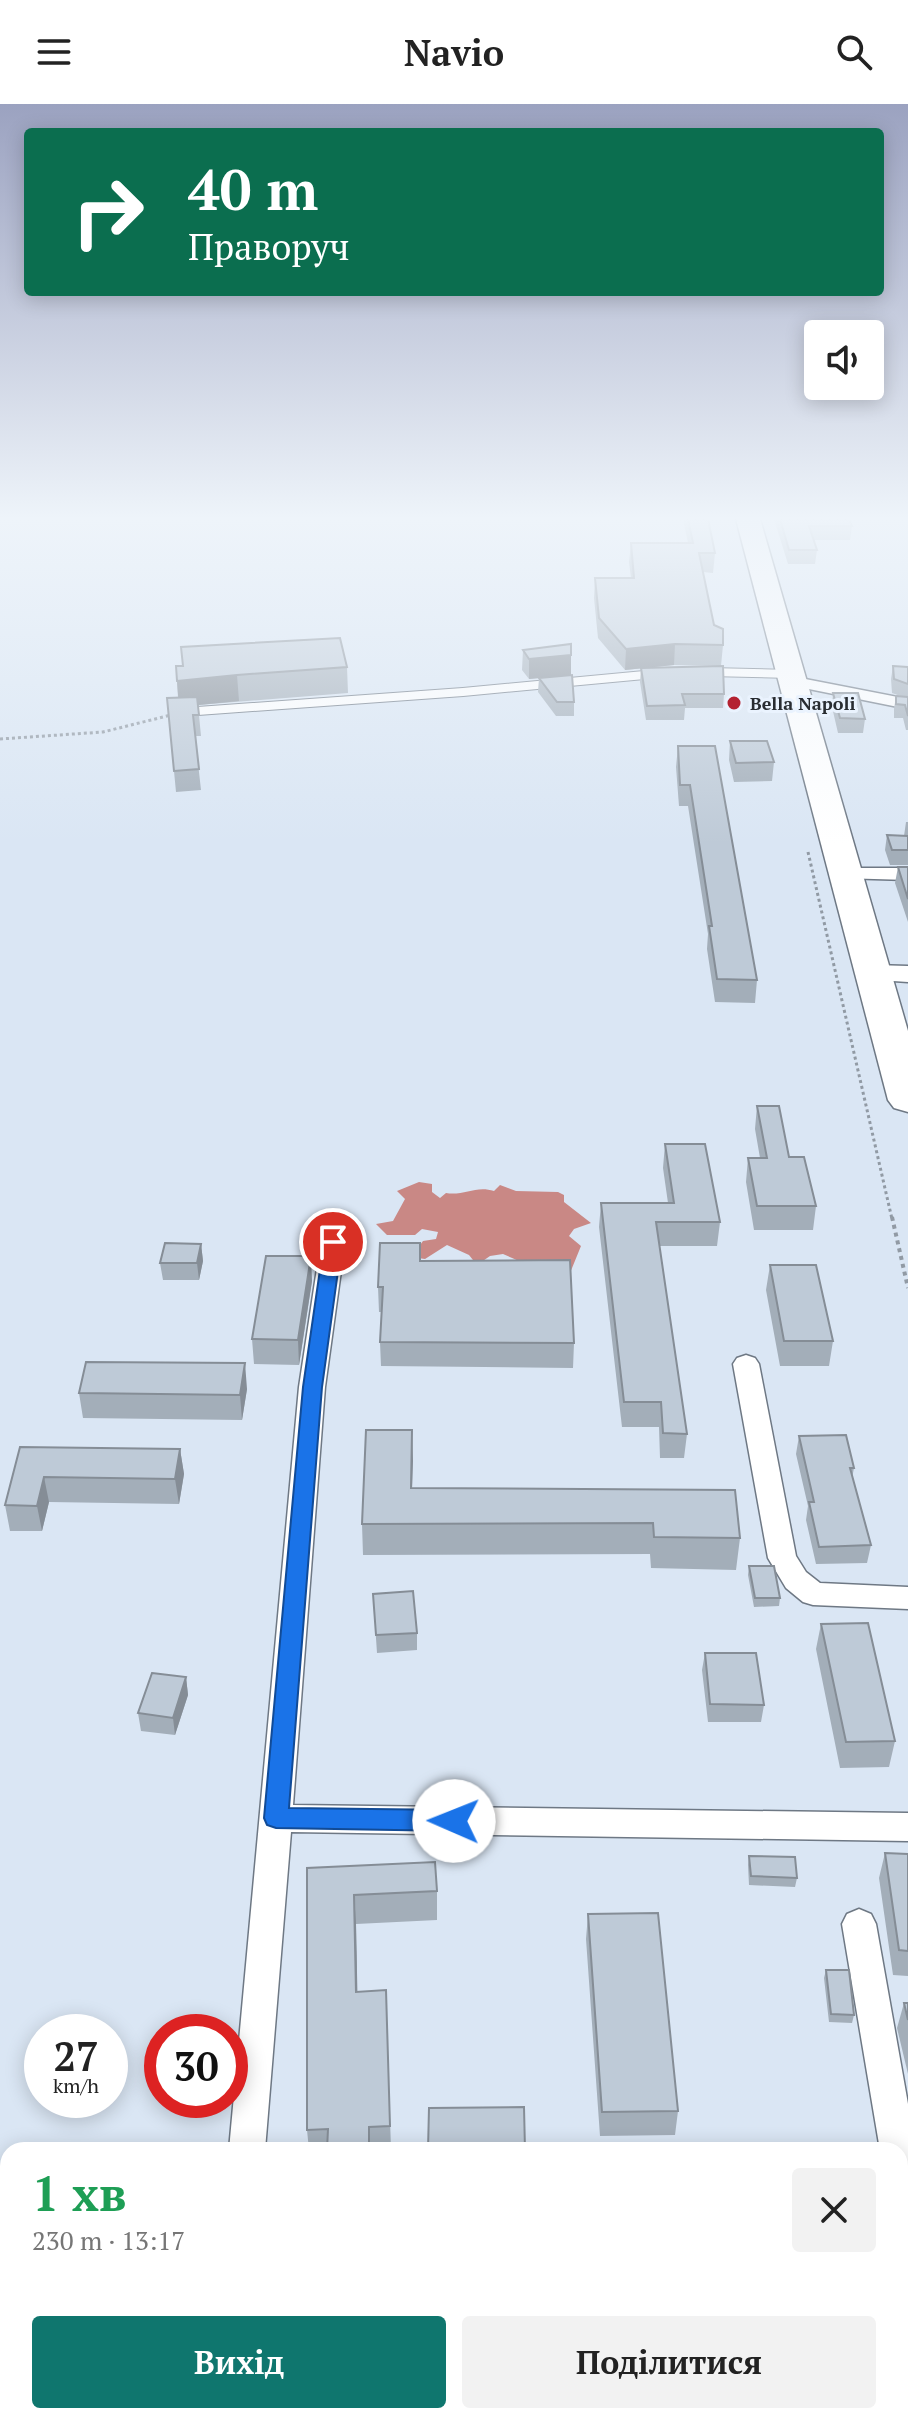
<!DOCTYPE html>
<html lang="uk">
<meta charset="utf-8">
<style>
body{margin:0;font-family:"PT Serif",serif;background:#f2f2f2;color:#222;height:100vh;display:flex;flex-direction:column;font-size:30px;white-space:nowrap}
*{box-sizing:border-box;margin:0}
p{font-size:26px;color:#767676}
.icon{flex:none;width:44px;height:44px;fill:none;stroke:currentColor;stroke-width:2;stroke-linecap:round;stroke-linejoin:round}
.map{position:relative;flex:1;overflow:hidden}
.details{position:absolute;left:0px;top:2038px;width:908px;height:282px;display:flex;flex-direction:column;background:#fff;border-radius:24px 24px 0 0;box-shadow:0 4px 20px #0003}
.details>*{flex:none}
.hud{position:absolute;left:24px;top:24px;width:860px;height:168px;border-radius:8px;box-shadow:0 4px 20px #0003;background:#0b6e4f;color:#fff;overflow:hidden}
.buttons{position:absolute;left:804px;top:216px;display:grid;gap:16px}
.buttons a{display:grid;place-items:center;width:80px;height:80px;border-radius:8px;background:#fff;box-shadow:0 4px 20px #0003;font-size:40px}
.speed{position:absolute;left:24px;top:1910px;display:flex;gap:16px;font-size:40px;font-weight:700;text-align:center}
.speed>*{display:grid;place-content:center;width:104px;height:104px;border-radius:50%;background:#fff;box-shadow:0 4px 20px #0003;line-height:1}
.speed small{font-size:20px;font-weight:400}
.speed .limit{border:12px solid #d22;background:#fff;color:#111}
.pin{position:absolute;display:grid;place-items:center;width:68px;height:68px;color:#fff;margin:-34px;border:4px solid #fff;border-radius:50%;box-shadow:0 2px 8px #0007}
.me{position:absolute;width:88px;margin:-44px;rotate:271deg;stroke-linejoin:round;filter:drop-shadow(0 0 6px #0008)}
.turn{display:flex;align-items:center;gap:28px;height:168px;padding:0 32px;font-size:36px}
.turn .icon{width:104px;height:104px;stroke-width:2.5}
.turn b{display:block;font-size:56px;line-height:68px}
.round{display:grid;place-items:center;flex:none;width:84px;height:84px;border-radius:8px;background:#f2f2f2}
.overview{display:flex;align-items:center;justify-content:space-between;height:136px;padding:0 32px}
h1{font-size:48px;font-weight:700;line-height:60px;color:#1e9e55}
.primary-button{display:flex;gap:16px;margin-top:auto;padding:16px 32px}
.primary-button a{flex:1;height:92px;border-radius:8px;background:#0f766e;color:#fff;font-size:32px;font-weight:700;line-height:92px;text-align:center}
.primary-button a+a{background:#f2f2f2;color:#222}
header{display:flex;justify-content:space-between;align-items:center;height:104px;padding:0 32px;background:#fff;font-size:36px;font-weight:700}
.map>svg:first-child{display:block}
</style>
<header><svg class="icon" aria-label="menu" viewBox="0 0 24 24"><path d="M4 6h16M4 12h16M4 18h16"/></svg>Navio<svg class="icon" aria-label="search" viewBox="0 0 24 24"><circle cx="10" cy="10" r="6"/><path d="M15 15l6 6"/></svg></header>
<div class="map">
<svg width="908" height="2319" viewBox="0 0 908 2319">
<rect width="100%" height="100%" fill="#dae6f4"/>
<path fill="#c98885" d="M419,1078L432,1080V1088L440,1094L446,1089C464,1092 476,1081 494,1087L500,1081L516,1087L558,1088L564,1091V1098L591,1119L574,1125L569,1132L581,1142L570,1169L526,1160L503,1150L490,1152L477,1161L469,1151L447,1141L425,1155L411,1153L423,1137L436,1135L438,1128L422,1125L415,1131H387L376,1120L393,1117L405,1095L397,1087Z"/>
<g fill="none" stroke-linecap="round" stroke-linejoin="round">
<g stroke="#6e7884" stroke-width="10">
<path id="lane" d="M709,568L791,570
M184,608L463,588L655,570"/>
</g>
<g stroke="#6e7884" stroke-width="3">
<path id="street" d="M795,573L908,595V605L789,581V575Z
M847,764H908V776L840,774L838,770Z
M333,1130L341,1133L345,1138L325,1283L293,1701L908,1709V1737L291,1728L265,2046H229L299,1283L321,1138L325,1133Z
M746,1251L755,1254L759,1260L796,1452L806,1468L820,1479L908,1483V1505L813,1501L803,1498L786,1484L768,1454L733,1260L737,1254Z
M859,1805L871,1810L876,1820L908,2000V2120L900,2116V2046H880L842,1820L847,1810Z
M203,2312H243V2319H203Z"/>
</g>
<g stroke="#6e7884" stroke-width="3">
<path id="secondary" d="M873,861L908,862V878L863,875L859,869L863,863Z"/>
</g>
<g stroke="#6e7884" stroke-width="3">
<path id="highway" d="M736,415H760L908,927V1008L894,1004L888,996Z"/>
</g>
<path stroke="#919aa4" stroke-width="3" stroke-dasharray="3 3" stroke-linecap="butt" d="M0,635L103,628L171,611
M808,748L892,1115"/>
<path stroke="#919aa4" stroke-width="4" stroke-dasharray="4 4" stroke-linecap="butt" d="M892,1113L908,1184"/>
<use href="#lane" stroke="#fff" stroke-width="8"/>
<use href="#street" fill="#fff" fill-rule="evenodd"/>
<use href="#secondary" fill="#fff" fill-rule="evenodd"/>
<use href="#highway" fill="#fff" fill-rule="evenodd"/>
</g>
<path fill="#a3aeb9" d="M683,415H708L715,449L713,469L703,468L714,521L723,541L721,562L674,561L625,566L598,534L594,494L595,474H631L629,458L631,439H688Z
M774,415H849L852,422L850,436H813L817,446L815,460H788Z
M523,546L571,551V571L529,575L522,566Z
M176,562L347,563L348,589L198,601L201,632H195L201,686L176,688L167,594H178Z
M893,562L908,563V626H906L903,614H894V605L896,592L903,593L892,589L891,575Z
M641,564L724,590L723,604H685L684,616H646L640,578Z
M539,574L574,598V612H556L538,588Z
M833,589L865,615L863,629H838L832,603Z
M730,637L774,658L772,677L734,678L729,656Z
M678,642L757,876L755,899L715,898L707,845L708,830L688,702H679L676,663Z
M906,718H908V761H890L885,746L887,731L904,732Z
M898,763H908V818L895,779Z
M757,1002L789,1053L816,1102L813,1126H754L746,1078L748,1054H760L755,1025Z
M665,1040L720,1118L717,1142H659L687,1330L684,1354H660L659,1323H622L599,1123L601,1099H668L663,1064Z
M201,1140L203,1157L199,1176H163L160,1159Z
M420,1157L574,1239L573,1264L381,1262L380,1238L382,1208H379L378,1183Z
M770,1161L833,1237L829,1262H780L766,1186Z
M312,1177L299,1261L254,1260L252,1235Z
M247,1285L242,1316L83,1314L79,1289Z
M412,1326V1384L735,1386L740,1434L736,1466L651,1464L650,1450L363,1451L362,1420Z
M799,1332L854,1364L852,1374L871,1441L867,1459L816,1460L806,1416L808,1402L796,1350Z
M20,1343L180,1345L184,1370L179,1400L49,1398L42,1427H10L5,1401Z
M749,1462L780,1494L779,1502L754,1503L748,1471Z
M373,1490L417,1529V1546L377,1549Z
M821,1520L895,1637L889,1663L840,1664L816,1545Z
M705,1549L764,1601L761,1618H708L702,1566Z
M186,1573L188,1591L175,1631L141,1627L138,1609Z
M885,1749L908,1750V1872L893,1871L879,1774Z
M749,1752L797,1774L795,1783L749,1781L748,1761Z
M307,1764L437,1787V1816L356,1820L357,1888L386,1886L391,2046H309L307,2026Z
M588,1810L678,2007L675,2031L600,2032L586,1835Z
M826,1866L854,1911L852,1919L829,1918L824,1874Z
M904,1899H908V1970L897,1924Z
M0,2082H8V2183H0Z
M900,2171L908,2172V2260H900Z
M622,2312H707L708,2319H622Z"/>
<path fill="#858d96" d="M675,540L674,561L625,566L626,545Z
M571,551V571L529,575V555Z
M237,571L239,597L179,603L177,577Z
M201,1140L203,1157L199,1176L197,1159Z
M311,1152L312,1177L299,1261L298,1236Z
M245,1259L247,1285L242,1316L240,1291Z
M412,1326L413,1357L411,1415V1384Z
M180,1345L184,1370L179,1400L175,1375Z
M44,1373L49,1398L42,1427L37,1402Z
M186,1573L188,1591L175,1631L173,1614Z
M354,1791L356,1820L358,1917L356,1888Z"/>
<path fill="#becad7" stroke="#858d96" stroke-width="2" d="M688,415H708L715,449H699L714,521L723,525V541L675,540L626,545L599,514L595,474H634L631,439H693Z
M780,415H849L852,422H809L817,446H789Z
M340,534L347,563L237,571L177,577L176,562H183L181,543Z
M571,540V551L529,555L523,546Z
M723,562L724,590H682L685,601L647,602L641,564Z
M893,562L908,563V580L894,575Z
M572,571L574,598H557L539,574Z
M833,589H858L865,615L840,614Z
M896,592L908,593V612L905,601L896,600Z
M197,593L199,611H193L199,665L174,667L167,594Z
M730,637H767L774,658L736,659Z
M678,642H715L757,876L717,875L709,822H712L690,681H680Z
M887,731L908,732V746H892Z
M898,763H908V795Z
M757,1002H779L789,1053H804L816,1102H757L748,1054H767Z
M665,1040H705L720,1118H656L687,1330L663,1329L661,1298H624L601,1099H674Z
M165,1139L201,1140L197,1159H160Z
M380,1139H420V1157L570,1156L574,1239L380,1238L383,1183H378Z
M266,1152H311L298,1236L252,1235Z
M770,1161H816L833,1237H784Z
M86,1258L245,1259L240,1291L79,1289Z
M366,1326H412L411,1384L735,1386L740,1434L654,1433L653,1419L362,1420Z
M846,1331L854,1364H850L871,1441L819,1443L809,1398H814L799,1332Z
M20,1343L180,1345L175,1375L44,1373L37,1402L5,1401Z
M749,1462H774L780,1494H755Z
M413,1487L417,1529L376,1531L373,1490Z
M868,1519L895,1637L846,1638L821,1520Z
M705,1549H756L764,1601L710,1600Z
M152,1569L186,1573L173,1614L138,1609Z
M885,1749L908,1750V1847L899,1846Z
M749,1752L795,1753L797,1774L751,1772Z
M435,1758L437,1787L354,1791L356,1888L386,1886L390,2022L369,2023V2046H327L328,2025L307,2026V1764Z
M658,1809L678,2007L602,2008L588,1810Z
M826,1866H849L854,1911L831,1910Z
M904,1899H908V1916Z
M524,2003L525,2046H428L429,2004Z
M0,2082H8V2159H0Z
M900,2171L908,2172V2245L900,2244Z
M627,2312H707L708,2319H627Z
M886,2314H908V2319H887Z"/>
<linearGradient id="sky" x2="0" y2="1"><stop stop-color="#9ba2c0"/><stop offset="0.56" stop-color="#eef4fa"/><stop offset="1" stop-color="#eef4fa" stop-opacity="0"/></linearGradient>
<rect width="908" height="740" fill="url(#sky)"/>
<path fill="#1a73e8" stroke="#114b97" stroke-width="2" d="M333,1132L342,1138L322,1283L289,1704L454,1706L463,1709L466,1717L463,1724L454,1727L276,1724L267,1721L264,1714L303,1283L324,1138Z"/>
<circle fill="#b42231" stroke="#eaf3fe" stroke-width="3" cx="734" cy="599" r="8"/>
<g text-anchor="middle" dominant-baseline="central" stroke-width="6" stroke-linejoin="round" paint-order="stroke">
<g font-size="18" font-weight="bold" fill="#282c31" stroke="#eaf3fe" text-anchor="start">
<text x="750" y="599">Bella Napoli</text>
</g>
</g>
</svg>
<div class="buttons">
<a><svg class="icon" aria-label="sound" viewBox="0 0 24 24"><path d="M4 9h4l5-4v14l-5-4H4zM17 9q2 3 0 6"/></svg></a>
</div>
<div class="speed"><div>27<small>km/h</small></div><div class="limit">30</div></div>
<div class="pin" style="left:333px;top:1138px;background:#d93025"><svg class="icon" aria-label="arrive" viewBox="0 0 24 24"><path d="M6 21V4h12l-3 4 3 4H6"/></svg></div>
<svg class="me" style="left:454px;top:1717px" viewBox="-20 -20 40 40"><circle r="19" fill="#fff"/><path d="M0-13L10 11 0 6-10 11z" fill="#1a73e8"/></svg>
<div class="hud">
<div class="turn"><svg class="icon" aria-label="right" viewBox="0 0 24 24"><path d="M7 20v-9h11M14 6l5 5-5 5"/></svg><div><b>40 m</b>Праворуч</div></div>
</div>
<section class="details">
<div class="overview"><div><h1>1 хв</h1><p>230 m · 13:17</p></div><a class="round"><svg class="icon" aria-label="close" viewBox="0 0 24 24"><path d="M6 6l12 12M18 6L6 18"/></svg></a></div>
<div class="primary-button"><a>Вихід</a><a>Поділитися</a></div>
</section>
</div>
